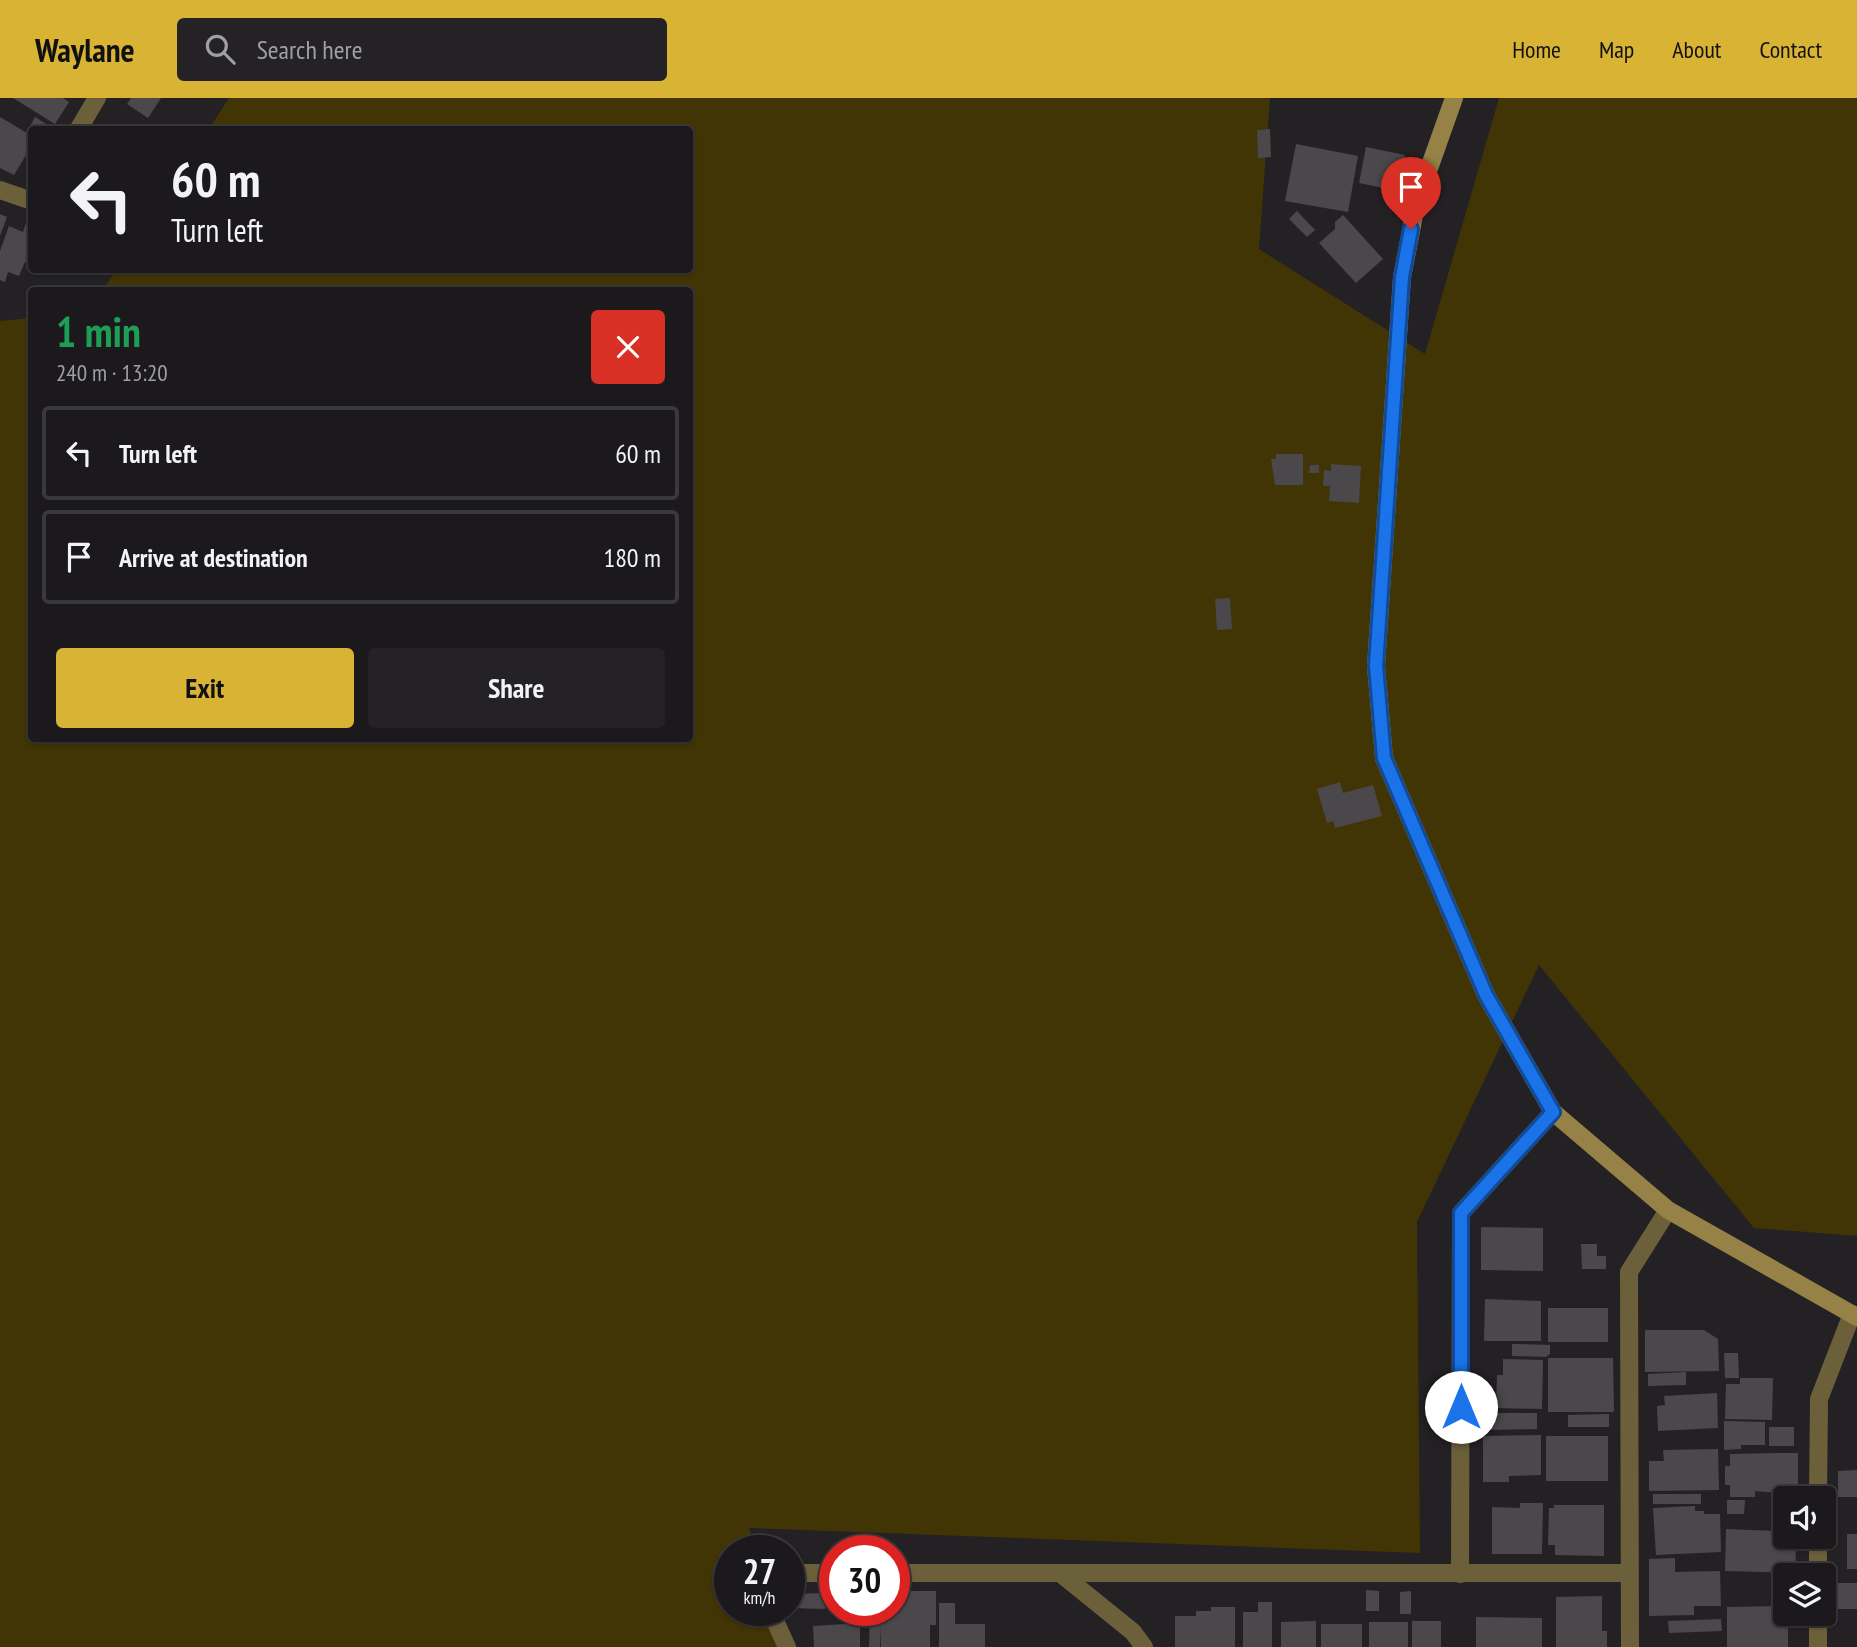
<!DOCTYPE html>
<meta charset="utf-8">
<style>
body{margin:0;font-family:"PT Sans Narrow",sans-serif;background:#242224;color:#f1f3f6;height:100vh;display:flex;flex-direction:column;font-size:26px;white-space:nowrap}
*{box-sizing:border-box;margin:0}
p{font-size:23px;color:#a0a0a3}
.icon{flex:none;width:38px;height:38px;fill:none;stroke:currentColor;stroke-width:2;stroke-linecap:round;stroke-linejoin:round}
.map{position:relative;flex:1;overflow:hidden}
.sheet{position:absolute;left:28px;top:189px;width:665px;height:455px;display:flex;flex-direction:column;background:#1b191b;border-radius:7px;box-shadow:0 2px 5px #0004,0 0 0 2px #39383a}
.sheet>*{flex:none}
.top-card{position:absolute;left:28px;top:28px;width:665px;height:147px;border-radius:7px;box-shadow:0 2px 5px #0004,0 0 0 2px #39383a;background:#1b191b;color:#f1f3f6;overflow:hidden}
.fabs{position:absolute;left:1773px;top:1388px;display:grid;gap:14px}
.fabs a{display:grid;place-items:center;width:63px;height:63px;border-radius:7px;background:#1b191b;box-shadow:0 2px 5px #0004,0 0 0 2px #39383a;font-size:35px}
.speed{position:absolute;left:714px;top:1437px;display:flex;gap:14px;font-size:35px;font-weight:700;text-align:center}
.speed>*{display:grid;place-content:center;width:91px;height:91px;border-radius:50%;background:#1b191b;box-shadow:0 2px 5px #0004,0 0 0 2px #39383a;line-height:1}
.speed small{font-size:18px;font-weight:400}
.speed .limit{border:10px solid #d22;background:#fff;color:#111}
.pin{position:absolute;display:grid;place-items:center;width:60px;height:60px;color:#fff;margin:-72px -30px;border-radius:50% 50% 50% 0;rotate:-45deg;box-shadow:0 0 7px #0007}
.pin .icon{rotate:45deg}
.me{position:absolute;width:77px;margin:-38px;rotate:0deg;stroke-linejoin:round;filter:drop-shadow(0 0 5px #0008)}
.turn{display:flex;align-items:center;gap:24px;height:147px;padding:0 28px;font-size:32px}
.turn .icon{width:91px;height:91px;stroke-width:2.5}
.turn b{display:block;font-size:49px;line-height:60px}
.round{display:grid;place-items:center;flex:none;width:74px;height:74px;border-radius:7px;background:#242224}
.headline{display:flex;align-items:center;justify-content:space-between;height:119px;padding:0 28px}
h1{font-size:42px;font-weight:700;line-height:52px;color:#1e9e55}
.action{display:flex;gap:14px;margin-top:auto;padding:14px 28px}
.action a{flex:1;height:80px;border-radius:7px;background:#d9b334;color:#111;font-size:28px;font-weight:700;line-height:80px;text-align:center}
.action a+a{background:#242224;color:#f1f3f6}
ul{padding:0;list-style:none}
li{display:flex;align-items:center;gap:21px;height:94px;margin:0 14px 10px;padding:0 14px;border:4px solid #39383a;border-radius:7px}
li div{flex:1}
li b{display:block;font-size:26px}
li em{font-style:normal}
header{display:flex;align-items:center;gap:42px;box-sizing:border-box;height:98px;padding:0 35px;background:#d9b334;color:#111}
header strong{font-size:33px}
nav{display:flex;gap:38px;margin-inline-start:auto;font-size:24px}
.search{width:490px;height:63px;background:#242224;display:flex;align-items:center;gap:18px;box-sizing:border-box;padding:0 24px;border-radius:7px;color:#a0a0a3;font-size:26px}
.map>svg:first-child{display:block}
</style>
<header>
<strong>Waylane</strong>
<div class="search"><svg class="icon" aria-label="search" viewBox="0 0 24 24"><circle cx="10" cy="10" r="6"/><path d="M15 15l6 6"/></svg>Search here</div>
<nav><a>Home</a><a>Map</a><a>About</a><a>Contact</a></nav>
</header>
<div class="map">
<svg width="1857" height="1549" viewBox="0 0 1857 1549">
<rect width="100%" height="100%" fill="#242124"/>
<path fill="#413405" d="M229,0H1270L1259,151L1425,256L1499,0H1857V1138L1754,1130L1539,867L1417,1124L1420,1455L749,1430L756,1452H730V1512H778L791,1549H0V223L31,220L32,640H690V192H103L116,172H690V32L209,31Z"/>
<path fill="#4b484b" d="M13,0H63L69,4L55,26Z
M131,0H161L148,20L127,6Z
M0,19L32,38V47L14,77L0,70Z
M35,19L56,32H36L30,28Z
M1270,31L1271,59L1258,60L1257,32Z
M1296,46L1358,58L1348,114L1285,103Z
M1366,49L1405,57L1398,93L1359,85Z
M1297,113L1315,132L1307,139L1289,121Z
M0,116L7,119L0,138Z
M1343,117L1383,161L1356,185L1319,145L1335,131V124Z
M27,122L32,124V166L25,164L19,178L8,174L5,184L0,182V153L9,128L23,134Z
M1276,356H1303V387H1275L1271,361H1276Z
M1331,366L1361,368L1359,405L1329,403L1330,388H1323L1324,372L1331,373Z
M1310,367H1319V375H1309Z
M1230,500L1232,531L1217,532L1215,501Z
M1340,684L1343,695L1373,687L1382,718L1335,730L1333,723L1327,725L1317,691Z
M1481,1129L1543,1130V1173L1481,1172Z
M1581,1146H1597V1158H1606V1171H1582Z
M1485,1201L1541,1203V1243H1484Z
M1548,1210H1608V1244H1548Z
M1645,1232H1704L1718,1241L1719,1273L1645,1274Z
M1512,1246L1550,1247V1256L1546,1259L1512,1258Z
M1724,1255H1738L1739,1280H1725Z
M1548,1260H1613L1614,1314H1548Z
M1503,1261L1543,1262L1542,1311L1496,1310L1497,1277H1503Z
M1686,1274V1287L1648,1288V1276Z
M1740,1280H1773L1772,1322L1725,1321L1726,1286H1740Z
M1717,1295L1718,1330L1658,1333L1657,1308L1665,1307L1664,1298Z
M1486,1315H1537V1331L1486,1332Z
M1609,1316V1329H1568V1317Z
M1724,1323L1765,1324V1347H1741V1351L1724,1352Z
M1769,1329H1794V1348H1769Z
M1541,1337V1377L1509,1378V1384H1483V1338Z
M1546,1338H1608V1383H1546Z
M1718,1351L1719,1392L1649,1393V1363H1664L1663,1352Z
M1777,1355H1798V1397L1755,1393V1399H1730V1387H1725V1368H1730V1356Z
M1857,1372V1399H1838V1373Z
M1653,1396H1701V1406H1653Z
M1727,1402H1745L1744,1416H1727Z
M1777,1403H1785V1430H1777Z
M1520,1405H1543L1542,1456H1492V1409L1520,1410Z
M1554,1407H1604V1458L1555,1457V1447H1548L1549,1410H1554Z
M1695,1408V1413H1704V1416H1720L1721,1454L1656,1457L1653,1410Z
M1726,1431L1777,1433L1776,1440H1786V1451L1796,1450L1795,1475L1725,1473Z
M1847,1436H1857V1471H1847Z
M1675,1460V1474L1720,1473L1721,1508H1694V1517L1649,1518V1461Z
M1779,1480H1785V1496H1780Z
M1835,1485H1857V1511H1835Z
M1366,1492L1379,1493V1513H1366Z
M909,1493H936V1527H930V1549H881L880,1528V1549H869L870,1512H894V1497H909Z
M1411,1493V1516H1400V1494Z
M826,1495L825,1511L791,1510V1496Z
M1602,1498V1533H1607V1549H1556V1499Z
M1258,1504H1272V1549H1243V1514H1258Z
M939,1505H955V1526H985V1549H939Z
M1785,1508V1516H1788V1549H1727V1509Z
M1211,1509H1235V1549H1175V1518H1196V1513H1211Z
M1476,1519L1542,1520V1549H1476Z
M1721,1521L1722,1533L1669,1535L1668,1523Z
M1316,1523V1549H1281V1524Z
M1412,1523H1441V1549H1412Z
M1369,1524H1408V1549H1369Z
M860,1525V1549H814L813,1528Z
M1321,1526H1362V1549H1321Z"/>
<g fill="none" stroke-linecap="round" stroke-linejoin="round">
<path stroke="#6c603b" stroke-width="18" d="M78,32L97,0
M0,92L32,103
M1818,1400L1819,1301L1852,1216
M789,1475H835
M894,1475H1630
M1060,1475L1133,1534L1144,1549
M1460,1476L1461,1115L1553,1014
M1818,1477V1438
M770,1512L787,1549
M1630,1549L1629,1174L1668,1112
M1818,1549V1516"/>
<path stroke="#968246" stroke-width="18" d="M1454,0L1416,107L1402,179L1376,568L1384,660L1486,897L1553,1014L1668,1112L1857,1219"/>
</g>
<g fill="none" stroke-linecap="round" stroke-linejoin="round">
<g stroke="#114b97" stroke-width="18">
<path id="route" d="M1411,131L1402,179L1376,568L1384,660L1486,897L1553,1014L1461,1115V1309"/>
</g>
<use href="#route" stroke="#1a73e8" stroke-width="12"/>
</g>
</svg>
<div class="fabs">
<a><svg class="icon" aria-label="sound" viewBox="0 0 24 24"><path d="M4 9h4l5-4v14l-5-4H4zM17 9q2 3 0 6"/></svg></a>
<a><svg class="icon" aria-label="layers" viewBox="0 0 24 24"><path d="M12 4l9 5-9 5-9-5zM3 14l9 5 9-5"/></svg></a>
</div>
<div class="speed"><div>27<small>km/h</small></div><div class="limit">30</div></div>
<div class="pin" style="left:1411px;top:131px;background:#d93025"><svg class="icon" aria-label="arrive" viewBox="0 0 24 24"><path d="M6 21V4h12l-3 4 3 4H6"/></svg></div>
<svg class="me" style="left:1461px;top:1309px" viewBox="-20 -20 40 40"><circle r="19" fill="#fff"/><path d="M0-13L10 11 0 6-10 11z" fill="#1a73e8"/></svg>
<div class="top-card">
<div class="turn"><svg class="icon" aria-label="left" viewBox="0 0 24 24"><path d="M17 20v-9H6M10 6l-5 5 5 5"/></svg><div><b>60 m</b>Turn left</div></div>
</div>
<section class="sheet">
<div class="headline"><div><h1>1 min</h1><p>240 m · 13:20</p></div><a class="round" style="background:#d93025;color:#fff"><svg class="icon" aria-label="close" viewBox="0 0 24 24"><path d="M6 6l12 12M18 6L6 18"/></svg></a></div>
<ul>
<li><svg class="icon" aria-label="left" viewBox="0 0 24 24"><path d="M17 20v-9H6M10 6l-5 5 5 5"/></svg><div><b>Turn left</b></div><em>60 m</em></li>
<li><svg class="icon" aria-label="arrive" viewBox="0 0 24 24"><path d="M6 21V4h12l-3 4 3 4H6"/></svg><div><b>Arrive at destination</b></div><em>180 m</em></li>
</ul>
<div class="action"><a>Exit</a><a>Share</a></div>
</section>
</div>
